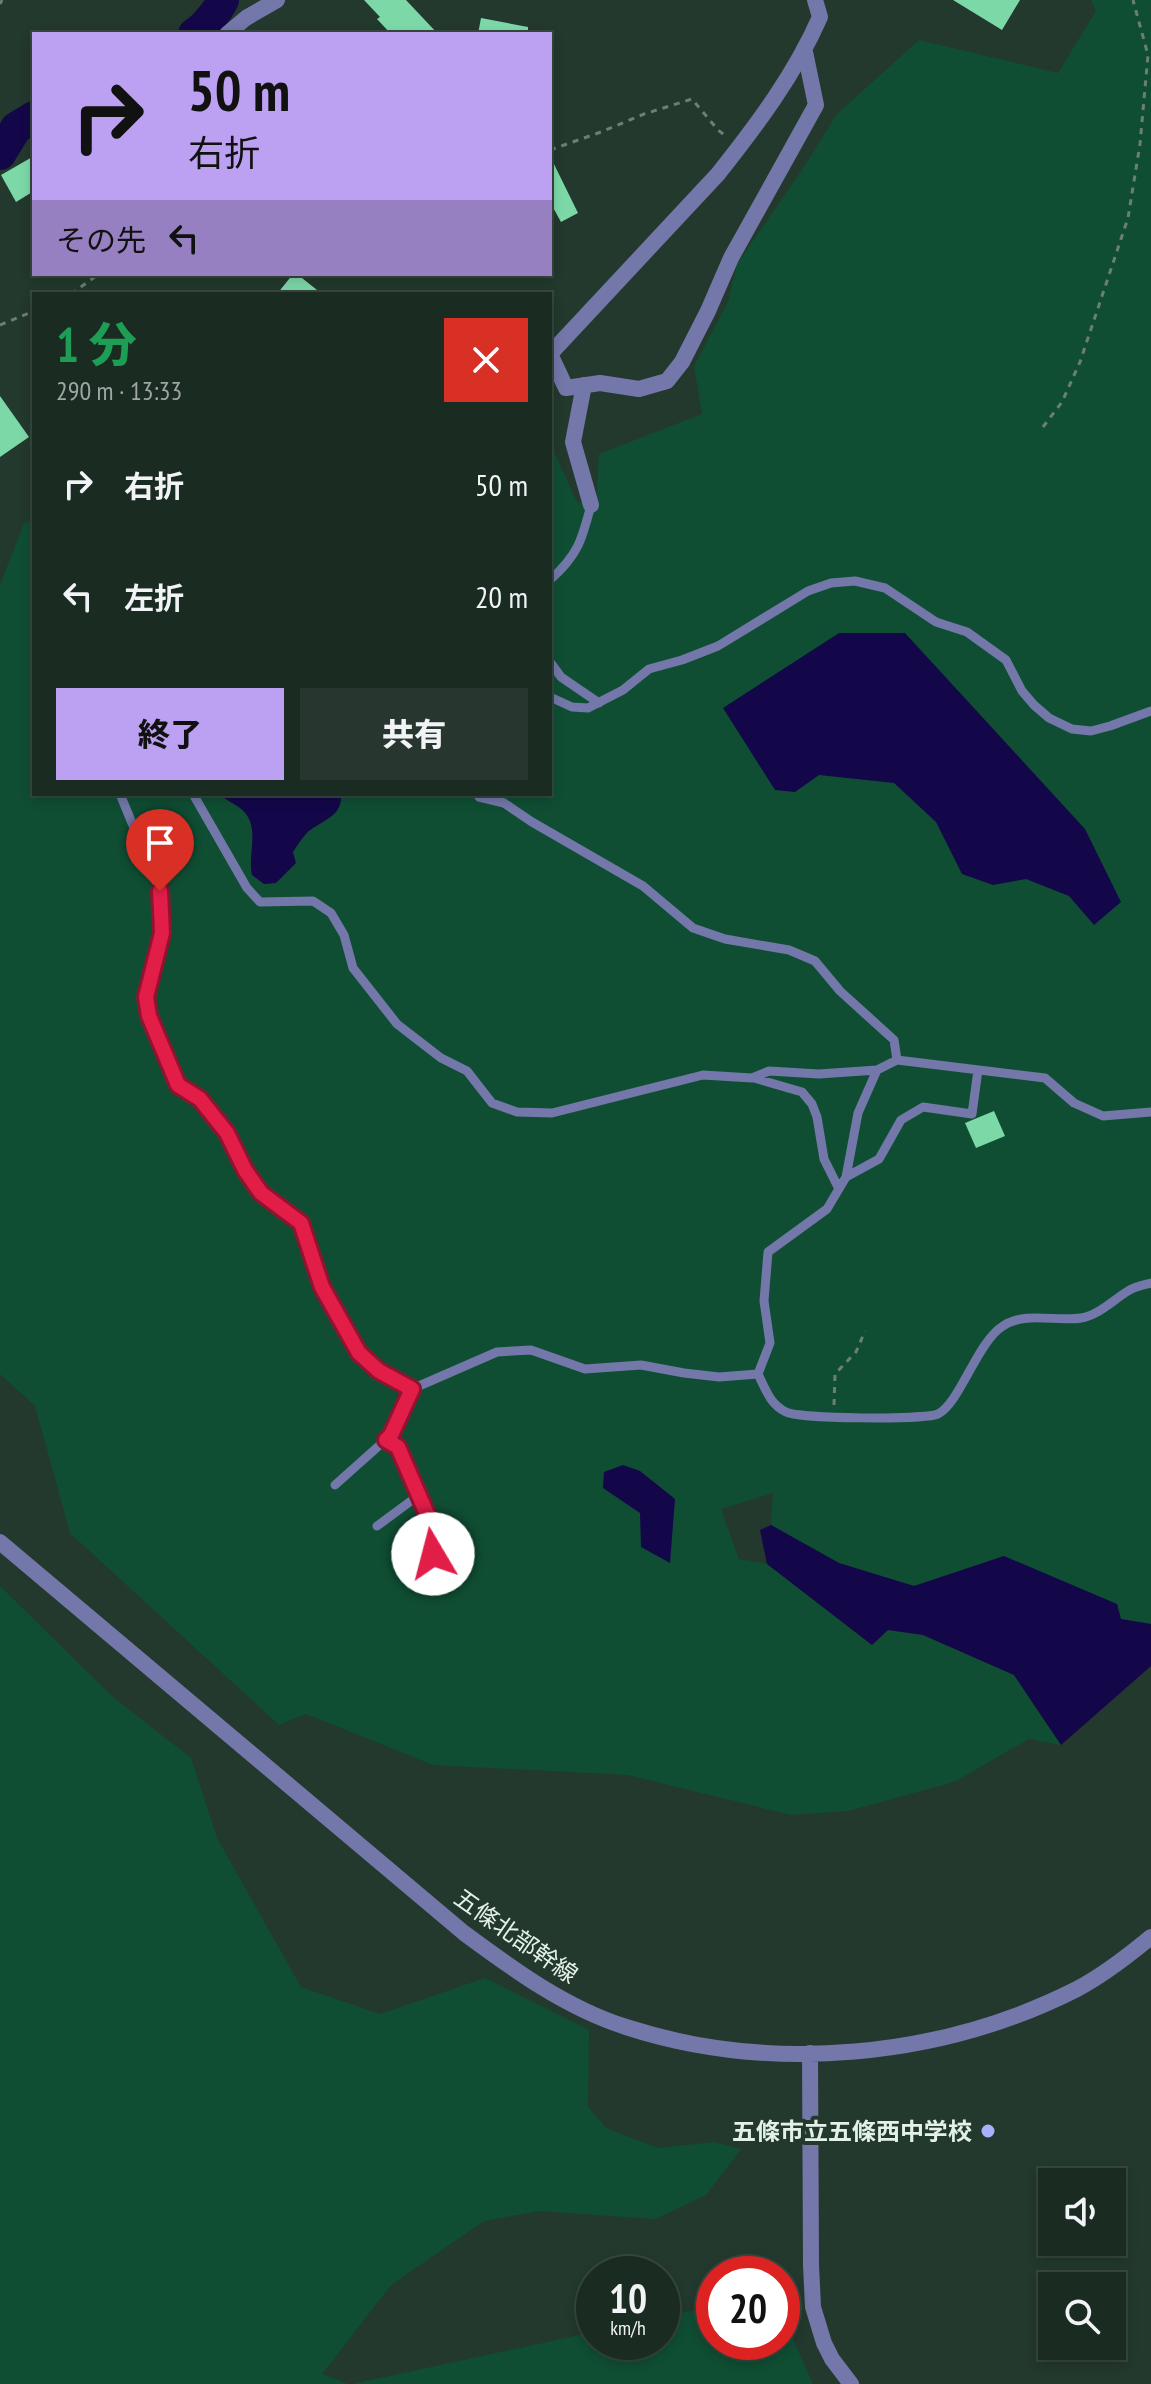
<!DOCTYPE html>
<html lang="ja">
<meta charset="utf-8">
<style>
body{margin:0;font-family:"PT Sans Narrow","Noto Sans JP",sans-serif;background:#27372f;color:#f1f3f6;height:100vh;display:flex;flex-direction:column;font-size:30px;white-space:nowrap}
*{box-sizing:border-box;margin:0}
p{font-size:26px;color:#9fa7a5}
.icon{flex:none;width:44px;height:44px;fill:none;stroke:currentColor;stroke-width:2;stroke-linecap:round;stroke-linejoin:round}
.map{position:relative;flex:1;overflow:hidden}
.side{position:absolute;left:32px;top:292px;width:520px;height:504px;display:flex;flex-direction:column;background:#1a2b22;border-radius:0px;box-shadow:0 4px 12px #0003,0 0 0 2px #384740}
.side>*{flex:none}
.guide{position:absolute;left:32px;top:32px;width:520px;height:244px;border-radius:0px;box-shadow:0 4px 12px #0003,0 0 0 2px #384740;background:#bca0f2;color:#111;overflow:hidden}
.controls{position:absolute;left:1038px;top:2168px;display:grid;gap:16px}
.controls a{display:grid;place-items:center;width:88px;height:88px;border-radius:0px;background:#1a2b22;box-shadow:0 4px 12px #0003,0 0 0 2px #384740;font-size:40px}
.speed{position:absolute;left:576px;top:2256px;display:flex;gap:16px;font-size:40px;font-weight:700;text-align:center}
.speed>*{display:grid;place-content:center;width:104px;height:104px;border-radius:50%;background:#1a2b22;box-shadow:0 4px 12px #0003,0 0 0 2px #384740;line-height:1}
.speed small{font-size:20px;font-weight:400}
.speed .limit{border:12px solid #d22;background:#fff;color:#111}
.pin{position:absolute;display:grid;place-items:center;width:68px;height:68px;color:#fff;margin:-82px -34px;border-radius:50% 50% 50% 0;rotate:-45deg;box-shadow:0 0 8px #0007}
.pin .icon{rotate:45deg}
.me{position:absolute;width:88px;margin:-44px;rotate:352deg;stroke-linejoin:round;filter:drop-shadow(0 0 6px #0008)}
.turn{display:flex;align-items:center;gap:28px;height:168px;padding:0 24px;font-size:36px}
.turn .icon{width:104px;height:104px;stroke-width:2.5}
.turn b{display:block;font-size:56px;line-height:68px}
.then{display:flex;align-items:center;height:76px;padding:0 24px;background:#0003;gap:16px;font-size:30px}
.round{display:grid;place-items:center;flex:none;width:84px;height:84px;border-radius:0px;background:#27372f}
.head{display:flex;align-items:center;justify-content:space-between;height:136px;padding:0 24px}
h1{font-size:48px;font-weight:800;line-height:60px;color:#1e9e55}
.primary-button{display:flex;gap:16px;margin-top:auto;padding:16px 24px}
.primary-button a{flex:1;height:92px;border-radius:0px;background:#bca0f2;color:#111;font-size:32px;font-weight:800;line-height:92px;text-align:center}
.primary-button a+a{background:#27372f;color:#f1f3f6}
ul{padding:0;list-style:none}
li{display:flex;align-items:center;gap:24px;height:112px;padding:0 24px}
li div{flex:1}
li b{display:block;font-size:30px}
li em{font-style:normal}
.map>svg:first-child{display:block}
</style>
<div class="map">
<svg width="1151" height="2384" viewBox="0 0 1151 2384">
<rect width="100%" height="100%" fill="#23392d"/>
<path fill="#0f4e33" d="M1091,0H1151V1624L1121,1619L1004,1556L914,1586L839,1563L771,1525L773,1493L721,1509L739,1559L767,1564L872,1645L888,1630L923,1635L1014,1675L1061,1745L1029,1739L954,1782L848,1811L791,1815L628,1775L433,1765L306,1714L279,1725L70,1533L35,1406L0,1374V585L24,523L34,520V794H550V443L577,502L596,506L599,454L702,414L694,366L728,302L737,264L804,167L836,115L919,40L1058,73L1096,11Z
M0,1586L113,1697L191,1758L217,1838L301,1987L380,2014L485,1978L589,2030L588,2107L606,2128L658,2148L714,2142L741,2149L706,2195L655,2219L539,2211L484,2221L391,2285L322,2374L348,2384H0Z
M714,2306V2342H782V2315L813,2384H352L594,2332V2342H662V2317Z"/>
<path fill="#140749" d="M839,633H905L1085,829L1121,902L1094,925L1069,896L1026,879L993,885L962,874L936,822L894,783L819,775L795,792L775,790L723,708Z
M219,794H341C343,816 323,820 309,831C303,836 298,845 293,852L296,863L276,883L264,884L252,875C247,853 262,825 240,808C233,803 226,800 219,794Z
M623,1465L640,1471L675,1499L670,1563L641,1547L640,1513L603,1488L604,1472Z
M771,1525L839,1563L914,1586L1004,1556L1117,1604L1121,1619L1151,1624V1666L1061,1745L1014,1675L923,1635L888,1630L872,1645L767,1564L760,1530Z"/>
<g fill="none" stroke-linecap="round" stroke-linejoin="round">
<path stroke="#140749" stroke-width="32" d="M194,34C205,27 217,12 223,0
M0,154L16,128L34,117"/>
</g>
<path fill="#7dd8a8" d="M364,0H406L438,34H391L377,19L380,17Z
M953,0H1020L1002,30Z
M481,18L528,27V34H478Z
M34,156V191L16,202L1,175Z
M550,156L578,213L561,222L550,202Z
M293,274H297L322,294H277Z
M0,396L29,437L0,457Z
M994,1111L1005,1136L976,1148L965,1123Z"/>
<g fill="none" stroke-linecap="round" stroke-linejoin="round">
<path stroke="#6c7f75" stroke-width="3" stroke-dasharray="6 6" stroke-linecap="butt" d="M0,4L2,0
M550,150L601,132L644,114L692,99L718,130L727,137
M71,294L99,274
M0,325L34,311
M1043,427L1062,402L1080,362L1128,218L1140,144L1148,55L1133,0
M834,1405L835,1374L856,1352L865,1331"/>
<path stroke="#7377a9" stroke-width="9" d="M550,580C578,555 582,540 591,505
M550,662L561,677L599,703
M550,697L572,707L588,708L623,690L649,669L682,660L718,646L808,591L831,583L855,581L885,588L936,622L967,632L1006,660L1022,691L1034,705L1049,718L1072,729L1091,731L1110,726L1151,711
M120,794L160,891L162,933L146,997L149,1016L178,1085L200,1099L227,1133L245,1170L261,1193L301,1223L322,1287L359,1353L379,1371L412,1389
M193,794L247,888L260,902L313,901L331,913L344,935L353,968L397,1024L441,1058L467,1071L492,1103L517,1112L552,1113L703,1075L752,1078L769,1071L819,1074L877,1070
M477,794L479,797L504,803L532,822L643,886L693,928L725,939L789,950L815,961L840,991L894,1040L897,1060
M754,1078L802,1092L812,1104L817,1117L824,1159L839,1189
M846,1177L879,1159L901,1120L923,1107L972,1114L978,1070
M758,1374C766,1390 770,1404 786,1412C799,1419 923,1420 938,1414C960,1403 977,1342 1003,1326C1026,1311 1056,1322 1081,1318C1099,1315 1113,1300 1128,1291C1135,1286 1143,1285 1151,1283
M386,1440L398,1447L433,1528V1554L443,1584
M335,1485L391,1435L412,1389L497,1352L531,1350L585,1369L641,1365L684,1373L719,1377L758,1374L770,1343L764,1301L768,1252L827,1209L846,1177L858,1113L877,1070L897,1060L1045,1078L1074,1103L1103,1116L1151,1112
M377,1526L419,1495"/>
<path stroke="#7377a9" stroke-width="16" d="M227,34L246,18L277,0
M805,52L816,105L731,258L708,311L682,362L667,381L639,389L600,383L566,388L550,354L718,174C757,125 795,74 820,17L815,0
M584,385L573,442L591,505"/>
<path stroke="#7377a9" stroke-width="16" d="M0,1542L464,1933C514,1970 566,2008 626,2027C771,2074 941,2058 1077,1989C1104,1975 1128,1956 1151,1937
M810,2053L811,2265L813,2307L824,2343L832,2359L851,2384"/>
</g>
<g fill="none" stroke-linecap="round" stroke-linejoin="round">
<g stroke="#92132f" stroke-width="20">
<path id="route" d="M160,891L162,933L146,997L149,1016L178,1085L200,1099L227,1133L245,1170L261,1193L301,1223L322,1287L359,1353L379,1371L412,1389L391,1435L386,1440L398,1447L433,1528V1554"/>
</g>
<use href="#route" stroke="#e11d48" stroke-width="14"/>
</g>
<circle fill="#aab0fb" stroke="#23392d" stroke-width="3" cx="988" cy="2131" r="8"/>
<g text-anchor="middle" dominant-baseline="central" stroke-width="8" stroke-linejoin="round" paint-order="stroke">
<g font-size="24" fill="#e4f1e9" stroke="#23392d">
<text transform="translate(516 1936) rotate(35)">五條北部幹線</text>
</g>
<g font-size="24" font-weight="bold" fill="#e4f1e9" stroke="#23392d" text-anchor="end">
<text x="972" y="2131">五條市立五條西中学校</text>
</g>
</g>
</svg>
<div class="controls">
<a><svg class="icon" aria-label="sound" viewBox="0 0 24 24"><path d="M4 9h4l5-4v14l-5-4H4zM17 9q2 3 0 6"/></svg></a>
<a><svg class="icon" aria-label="search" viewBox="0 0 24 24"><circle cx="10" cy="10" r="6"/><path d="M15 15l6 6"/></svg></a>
</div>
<div class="speed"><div>10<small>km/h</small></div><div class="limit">20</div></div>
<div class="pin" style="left:160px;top:891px;background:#d93025"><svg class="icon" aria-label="arrive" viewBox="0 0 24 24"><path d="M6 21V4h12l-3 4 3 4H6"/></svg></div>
<svg class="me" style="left:433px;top:1554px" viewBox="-20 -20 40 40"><circle r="19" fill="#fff"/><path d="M0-13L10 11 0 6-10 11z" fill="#e11d48"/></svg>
<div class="guide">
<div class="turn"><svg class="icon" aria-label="right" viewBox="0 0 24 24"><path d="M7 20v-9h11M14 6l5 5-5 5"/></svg><div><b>50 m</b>右折</div></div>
<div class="then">その先<svg class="icon" aria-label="left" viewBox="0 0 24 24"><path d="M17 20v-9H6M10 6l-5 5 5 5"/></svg></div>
</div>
<section class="side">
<div class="head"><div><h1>1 分</h1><p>290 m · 13:33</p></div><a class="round" style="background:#d93025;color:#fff"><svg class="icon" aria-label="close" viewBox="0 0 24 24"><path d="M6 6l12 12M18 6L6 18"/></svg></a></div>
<ul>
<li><svg class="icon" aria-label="right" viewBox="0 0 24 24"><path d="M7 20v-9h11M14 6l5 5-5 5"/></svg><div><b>右折</b></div><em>50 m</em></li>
<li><svg class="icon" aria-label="left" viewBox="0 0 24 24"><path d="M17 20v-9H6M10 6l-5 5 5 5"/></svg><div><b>左折</b></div><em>20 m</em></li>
</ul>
<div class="primary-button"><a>終了</a><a>共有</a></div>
</section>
</div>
